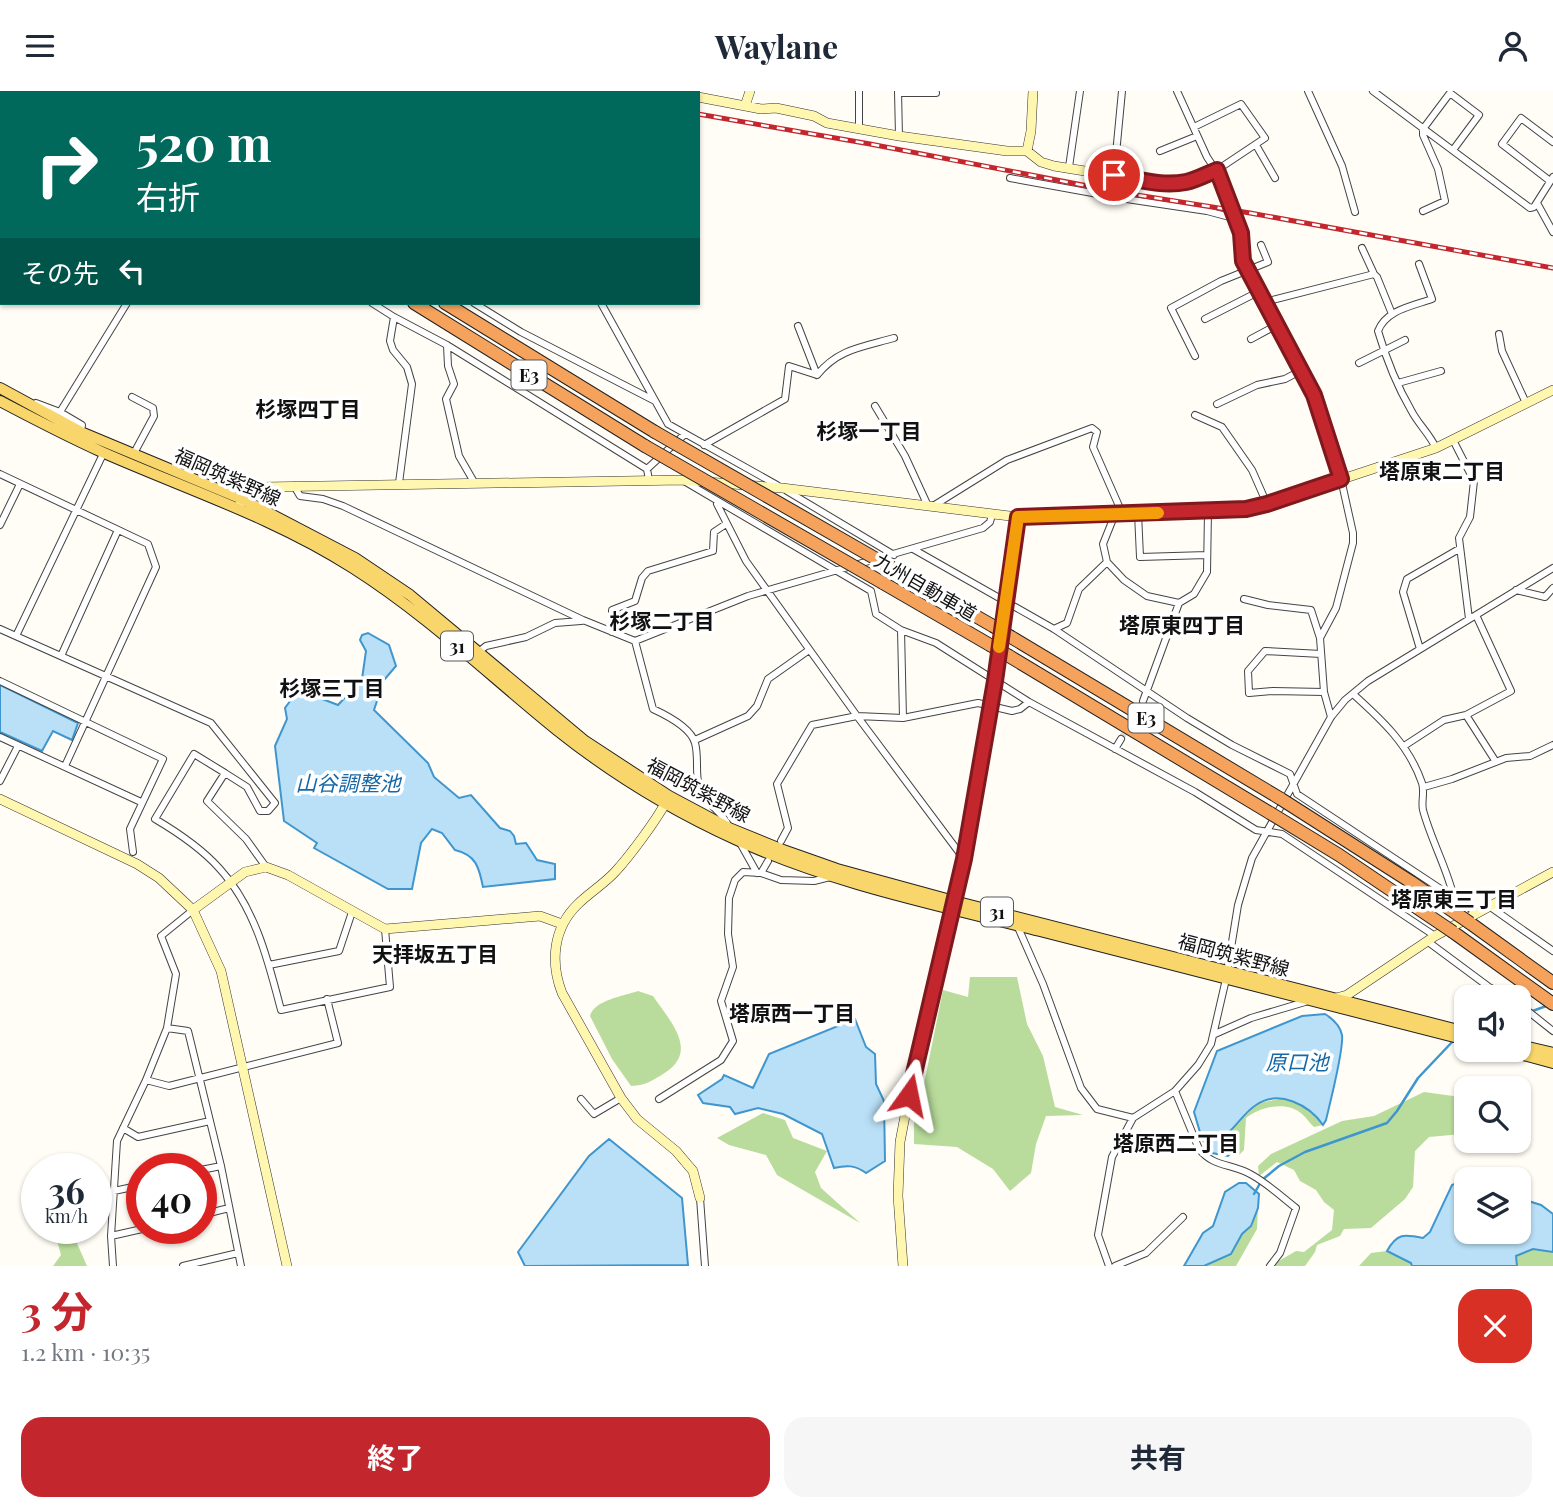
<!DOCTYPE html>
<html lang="ja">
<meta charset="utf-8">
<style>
body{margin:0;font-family:"Playfair Display","Noto Sans JP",serif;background:#f6f6f7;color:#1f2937;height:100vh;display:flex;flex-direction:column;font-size:26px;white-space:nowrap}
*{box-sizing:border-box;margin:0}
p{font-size:23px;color:#747a83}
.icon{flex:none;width:38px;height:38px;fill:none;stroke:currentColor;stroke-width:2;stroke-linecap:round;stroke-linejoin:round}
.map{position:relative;height:1175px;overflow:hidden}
.sheet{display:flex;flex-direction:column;background:#fff;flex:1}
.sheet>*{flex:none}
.guide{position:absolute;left:0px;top:0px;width:700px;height:214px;box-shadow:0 2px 5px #0004;background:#00695c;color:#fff;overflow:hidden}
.fabs{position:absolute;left:1454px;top:894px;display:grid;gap:14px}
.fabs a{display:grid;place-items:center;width:77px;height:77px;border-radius:14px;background:#fff;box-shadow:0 2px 5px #0004;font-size:35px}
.speed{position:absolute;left:21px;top:1062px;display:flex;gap:14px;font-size:35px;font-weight:700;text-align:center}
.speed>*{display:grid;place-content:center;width:91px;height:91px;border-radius:50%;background:#fff;box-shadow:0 2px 5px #0004;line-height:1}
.speed small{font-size:18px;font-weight:400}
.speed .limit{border:10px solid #d22;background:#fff;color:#111}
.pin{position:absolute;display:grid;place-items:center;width:60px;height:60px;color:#fff;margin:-30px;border:4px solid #fff;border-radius:50%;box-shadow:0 2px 7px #0007}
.me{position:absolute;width:77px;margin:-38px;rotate:12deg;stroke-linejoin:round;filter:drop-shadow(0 0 5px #0008)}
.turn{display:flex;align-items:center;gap:24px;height:147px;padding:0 21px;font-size:32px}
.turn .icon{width:91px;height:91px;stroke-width:2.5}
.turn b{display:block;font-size:49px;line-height:60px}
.then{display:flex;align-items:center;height:66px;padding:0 21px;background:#0003;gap:14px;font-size:26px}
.round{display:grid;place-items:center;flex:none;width:74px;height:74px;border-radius:21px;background:#f6f6f7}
.headline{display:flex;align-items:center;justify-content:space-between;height:119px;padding:0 21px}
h1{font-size:42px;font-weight:700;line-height:52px;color:#c4262e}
.button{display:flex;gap:14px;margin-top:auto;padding:14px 21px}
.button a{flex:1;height:80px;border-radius:21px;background:#c4262e;color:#fff;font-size:28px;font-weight:700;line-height:80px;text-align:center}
.button a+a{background:#f6f6f7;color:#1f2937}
header{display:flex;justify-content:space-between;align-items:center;height:91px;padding:0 21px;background:#fff;font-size:32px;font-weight:700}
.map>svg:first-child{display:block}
</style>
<header><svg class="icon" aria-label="menu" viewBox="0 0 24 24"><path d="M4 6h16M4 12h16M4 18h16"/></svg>Waylane<svg class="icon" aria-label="person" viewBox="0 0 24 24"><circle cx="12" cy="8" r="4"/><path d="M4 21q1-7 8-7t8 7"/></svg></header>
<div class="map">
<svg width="1553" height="1175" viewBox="0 0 1553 1175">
<rect width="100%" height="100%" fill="#fffdf5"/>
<path fill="#b9dc9c" d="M970,886H1017L1027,933L1043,965L1055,1016L1083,1024L1046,1025L1036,1053L1031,1082L1010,1100L993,1078L957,1056L914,1053V1031L922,1003L943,899L968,906Z
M638,900L653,905C669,929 699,959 666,981C652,990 647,994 631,995L612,968L590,925C594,909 624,905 638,900Z
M1424,1001L1453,1005L1466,1013V1038L1462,1043L1429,1046L1415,1060L1413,1096L1405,1108L1371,1137L1344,1138L1340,1145L1317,1154L1315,1161L1305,1175H1270L1296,1160L1304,1161L1332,1139L1334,1119L1324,1111L1316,1099L1300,1090L1294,1079L1277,1071L1259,1085L1258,1075L1271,1063L1342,1030L1374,1025Z
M1280,1008C1298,1010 1312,1018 1323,1034L1314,1036C1309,1032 1307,1027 1302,1023C1287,1009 1260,1016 1246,1027L1244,1059L1239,1064L1231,1063L1234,1054L1228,1041L1258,1012Z
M763,1022L785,1029L793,1047L827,1060L815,1081L821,1097L860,1132L777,1084L766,1064L729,1054L717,1047Z
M1258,1117L1257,1138L1236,1175H1204L1231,1163L1242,1143L1251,1135Z
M54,1138L72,1141L87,1175H53L61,1164Z
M1533,1158L1553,1161V1175H1517L1516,1165Z
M1387,1160L1411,1172L1412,1175H1359L1371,1162Z"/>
<path fill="#b9e0f7" stroke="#3f96cf" stroke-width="2" d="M368,542L389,554L396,575L384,589L374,619L428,672L434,686L459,707L471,704L500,737L510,740L514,745L516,753L526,752L537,769L555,773V788L483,796C479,776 476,764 455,759L442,742L432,738L421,752L412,798H388L314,757L317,752L284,730L275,655L287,628L285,617L296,602L312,604L338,614L362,588L366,560L360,549L362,544Z
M0,594L78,632L72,649L53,640L42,660L0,641Z
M1325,923C1333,928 1340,934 1342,944C1344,958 1330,1012 1326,1029L1323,1034C1309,1014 1279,998 1256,1014C1245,1021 1238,1033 1229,1041C1232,1050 1237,1058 1228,1065L1212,1062L1202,1048L1194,1021L1217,960L1302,925Z
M855,928L866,956L875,963L876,993L884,1010L885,1070L866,1082C855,1074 847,1074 834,1077L822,1043L783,1023L758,1017L735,1023L730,1016L703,1012L698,1004L722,988L724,984L753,997L769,963Z
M609,1048L682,1107L688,1174L525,1175L518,1161L589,1065Z
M1462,1090L1466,1091V1141H1519V1107L1541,1114L1553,1123V1161L1533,1158L1516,1165L1517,1175H1412L1411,1172L1387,1160C1397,1142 1404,1143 1423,1147L1430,1141L1452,1094Z
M1239,1092H1246L1259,1103L1258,1117L1251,1135L1242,1143L1231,1163L1204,1175H1184L1203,1142L1213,1135L1225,1101Z"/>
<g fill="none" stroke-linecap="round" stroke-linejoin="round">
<path stroke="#3f96cf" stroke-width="2.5" d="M1519,925L1549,914
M1254,1103L1262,1089L1279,1075L1305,1061L1387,1032L1397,1020L1418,987L1454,949"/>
<path stroke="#dbdad3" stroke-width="6" stroke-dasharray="6 3" stroke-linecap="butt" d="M1121,648L1143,610"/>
<g stroke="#444" stroke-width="8">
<path id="street" d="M62,0L65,2
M179,0L182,2
M859,0V37
M898,0L899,45
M1177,0L1207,66L1223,90L1241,142L1243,170L1314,304L1341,388L1353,442V452L1336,517L1320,547L1324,601L1331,626
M1308,0L1342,75L1355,121
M1373,0L1530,117L1534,116L1553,86
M488,2L489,0
M898,2H936
M1194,36L1241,13L1265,47L1217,79
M1256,54L1275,87
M1160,60L1197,45
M1069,76L1080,0
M1114,84L1122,0
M1010,87L1120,107L1207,120L1237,128
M1550,90L1502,53L1521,27L1553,51
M0,93L2,94
M1537,112L1553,141
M1423,120L1445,110L1438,78L1423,44V38L1450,2L1479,24L1453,59
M1362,157L1374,183
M1419,173L1432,208C1412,215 1386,219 1378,240C1386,267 1397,295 1411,319C1418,333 1429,342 1436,357
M1265,211L1374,183L1377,186L1392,223
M372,212L394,226L447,254L647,378L649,389
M474,212L521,241L655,310
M601,212L668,333L777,394
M394,226L390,250L393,259L407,276L412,293L399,392
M1205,228L1260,200
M798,235L817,284
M1499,243L1502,260L1526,312
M1251,248L1277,234
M447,254L448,275L454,293L446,308L459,365L474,391
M1195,265L1171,217L1221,190L1268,171L1261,154
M1359,272L1405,249
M1398,292L1441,280
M132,306L153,317L154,325L133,364
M36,312L60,321L82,334L81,341
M1217,313L1257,294L1285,288L1302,279
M875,315L905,365L928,415
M60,321L127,212
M1195,324L1222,336L1252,379L1267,413
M1453,349L1474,390L1470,426L1459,447L1469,528
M704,354L785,308L789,275L817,284C838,258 862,256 894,247
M647,378L685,343
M0,383L148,453L156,476L65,675
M684,390L871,500L876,523L901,539L936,552L1029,611L1195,701L1256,739L1282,743L1435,845
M294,395L300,405L323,408L343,415L583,529L635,550L748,505L983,437L990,431L992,424
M787,400L894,464
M717,413L746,470L857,625L964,768
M933,415L1007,369L1092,337L1097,341L1093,356L1119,415V423
M1138,422L1140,466L1207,464
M1115,423L1103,453L1107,471L1124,489L1147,505L1179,512L1194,503L1207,481L1208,420
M0,434L20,393
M913,458L1054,538L1187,627L1232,654L1290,683L1297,703L1477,822
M1516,499L1545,506L1553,497
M1244,508L1268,514L1311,519L1320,547
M0,538L211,632L275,712L268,720H260L247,696L225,682
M1054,538L1067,532L1079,498L1107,471
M901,539L903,627
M612,541V519L635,510L642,487L648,480L713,460L714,441L726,433
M16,545L104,361
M635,550L653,618C666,624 691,637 695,652C699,666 695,682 699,696C704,712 722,720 728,734
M1420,558L1403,501L1407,488L1459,458
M477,562L486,555L526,546L555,532L581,530
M1321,563L1265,560L1248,580L1249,602L1273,600L1324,601
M61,565L118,439
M0,590L163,668L130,738L133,761
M1353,603C1382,629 1409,654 1422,692C1425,701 1421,710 1423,719C1431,749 1447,777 1454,807
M1143,610L1179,512
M1466,624L1496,671
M0,646L141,711
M695,649L748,625L757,615L768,588L809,559
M1404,655L1444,629L1466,624L1511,600L1476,524
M1115,658L1121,648
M0,690L18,655
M1424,696L1452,688L1506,667L1530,665L1553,654
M739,750L757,782
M781,750L788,737L777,693L812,634L857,625L903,627L978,612L1012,620L1020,618L1029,611
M266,776L246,748L207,710L225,682L194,663L155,728C177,741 202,758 219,777C255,816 268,869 281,919L390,896L385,838
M761,782L768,770
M1489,815L1553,860
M1017,834L1043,893L1081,997L1097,1018L1133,1027
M1427,850L1489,896L1508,906
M269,874L339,860L352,821
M1519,913L1553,940
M167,937L188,940L221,1075L241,1175
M1215,943L1251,927L1305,911
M146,989L169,995L338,952L327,908
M1175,1000L1199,1058C1214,1077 1232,1072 1252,1084C1268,1093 1282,1106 1296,1117L1280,1162L1270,1175
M581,1008L594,1023L621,1007
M659,1008L721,969L733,950L721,910L733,876L728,843L729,807L735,789L743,781L761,782L781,789L814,790L830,786
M123,1037L138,1046L210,1030
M201,1079L221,1075
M114,1100L142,1094
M700,1107L705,1175
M201,1124L229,1117
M111,1145L142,1138
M113,1175L111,1145L117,1050L146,989L167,937L176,883L161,845L193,819
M183,1175L238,1162
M1109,1175L1098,1144L1112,1066L1133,1027L1175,1000L1198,974L1211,953L1226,888L1238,814L1252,767L1331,626L1345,609L1368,590L1553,477
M1115,1175L1146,1162L1183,1126"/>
</g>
<g stroke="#333" stroke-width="10">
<path id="secondary" d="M657,0L669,2
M38,2L39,0
M49,2L50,0
M698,6L761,18L776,17L814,25L827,32L899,45L1007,60H1027L1041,71L1054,75L1165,93L1188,90L1217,79
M745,15L750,0
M1027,60L1031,40L1033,0
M0,69L2,66
M0,84L2,82
M240,413L256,398L263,396L682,389L782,397L1018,426L1246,418L1267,413L1436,357L1553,299
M668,707C659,726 629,766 615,781C604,793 589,802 578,813C553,837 550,871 562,902L621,1007L637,1028L676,1060L693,1080L700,1107
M0,708L137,773L159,787L193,819L221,880L287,1175
M193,819L245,781L266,776L288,784L385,838L540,825L562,833
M1336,907L1347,904L1435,845L1553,781
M903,1175L898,1105L900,1051L919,952L964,768L995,590L1018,426"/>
</g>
<g stroke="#222" stroke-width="12">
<path id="primary" d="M0,297L81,341L244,409L355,467L410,504L585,650L669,705L729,737L783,759L837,778L954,810L1466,941
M0,310C34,328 67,345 102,361C186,398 275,427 353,477C427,524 489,584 557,639C612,683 673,720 737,749C833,793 938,814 1040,840C1182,876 1324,913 1466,949
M1519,954L1553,962
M1505,959L1553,972"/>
</g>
<g stroke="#222" stroke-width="14">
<path id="highway" d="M111,0L113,2
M140,0L143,2
M414,212L645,355
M445,212L655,341
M892,477L993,535
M883,492L990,554
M1011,546L1281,708
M1009,565L1270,722
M1470,832L1553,892
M1453,841L1553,913"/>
</g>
<use href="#street" stroke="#fff" stroke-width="6"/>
<use href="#secondary" stroke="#fff6b0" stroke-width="9"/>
<use href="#primary" stroke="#f9d66b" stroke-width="10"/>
<use href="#highway" stroke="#f5a25d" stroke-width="12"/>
<g stroke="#c4262e" stroke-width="5">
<path id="rail" d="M563,0L572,2
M589,0L599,2
M698,23L870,53L1124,102L1250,122L1553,177"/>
</g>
<use href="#rail" stroke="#fff" stroke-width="2.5" stroke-dasharray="8" stroke-linecap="butt"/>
<g stroke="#222" stroke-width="14" stroke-linecap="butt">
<path id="highway-bridge" d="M655,341L892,477
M645,355L883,492
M993,535L1011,546
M990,554L1009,565
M1281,708L1411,791L1470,832
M1270,722L1339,764L1453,841"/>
</g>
<use href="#highway-bridge" stroke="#f5a25d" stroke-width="12"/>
</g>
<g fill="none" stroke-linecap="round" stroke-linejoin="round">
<g stroke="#7f191e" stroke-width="18">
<path id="route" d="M909,1004L964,768L995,590L1018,426L1246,418L1267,413L1341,388L1314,304L1243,170L1241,142L1217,79C1207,83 1196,89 1186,91C1162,96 1137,88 1114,84"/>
</g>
<use href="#route" stroke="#c4262e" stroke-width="12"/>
<path stroke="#f59e0b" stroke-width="12" d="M999,556L1018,426L1158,422"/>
</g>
<g text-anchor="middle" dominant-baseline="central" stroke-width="7" stroke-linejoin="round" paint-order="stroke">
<g fill="#fff" stroke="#585858" stroke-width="2">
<rect x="511.5" y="269.5" width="35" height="29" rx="5"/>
<rect x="441" y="540.5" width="32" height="29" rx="5"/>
<rect x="1128.5" y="612.5" width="35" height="29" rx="5"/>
<rect x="981" y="806.5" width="32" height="29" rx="5"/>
</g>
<g font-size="18" font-weight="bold" fill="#111">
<text x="529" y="284">E3</text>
<text x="457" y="555">31</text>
<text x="1146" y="627">E3</text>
<text x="997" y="821">31</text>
</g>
<g font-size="19" fill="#111" stroke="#fff">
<text transform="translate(228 385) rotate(24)">福岡筑紫野線</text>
<text transform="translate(926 495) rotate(30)">九州自動車道</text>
<text transform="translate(699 698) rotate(28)">福岡筑紫野線</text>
<text transform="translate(1234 863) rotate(15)">福岡筑紫野線</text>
</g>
<g font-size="21" font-weight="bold" fill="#111" stroke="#fff">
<text x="308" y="317">杉塚四丁目</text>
<text x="869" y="339">杉塚一丁目</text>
<text x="1442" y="379">塔原東二丁目</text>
<text x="662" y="529">杉塚二丁目</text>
<text x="1182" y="533">塔原東四丁目</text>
<text x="332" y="596">杉塚三丁目</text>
<text x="1454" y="807">塔原東三丁目</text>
<text x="435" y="862">天拝坂五丁目</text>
<text x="792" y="921">塔原西一丁目</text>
<text x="1176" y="1051">塔原西二丁目</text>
</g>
<g font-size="21" font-style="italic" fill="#1768a6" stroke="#fff">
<text x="348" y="691">山谷調整池</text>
<text x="1297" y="970">原口池</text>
</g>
</g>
</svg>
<div class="fabs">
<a><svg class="icon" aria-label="sound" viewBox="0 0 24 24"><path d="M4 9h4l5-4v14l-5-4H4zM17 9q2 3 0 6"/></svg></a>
<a><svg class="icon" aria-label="search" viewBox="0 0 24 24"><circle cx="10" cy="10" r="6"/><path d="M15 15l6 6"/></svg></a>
<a><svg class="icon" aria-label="layers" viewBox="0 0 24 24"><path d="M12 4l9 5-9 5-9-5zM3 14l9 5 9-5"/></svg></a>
</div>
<div class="speed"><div>36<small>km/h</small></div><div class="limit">40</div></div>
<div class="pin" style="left:1114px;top:84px;background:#d93025"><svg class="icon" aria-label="arrive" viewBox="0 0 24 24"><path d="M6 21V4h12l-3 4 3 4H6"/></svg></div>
<svg class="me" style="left:909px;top:1004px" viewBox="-20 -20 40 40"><path d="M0-17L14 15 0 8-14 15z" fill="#c4262e" stroke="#fff" stroke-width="4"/></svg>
<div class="guide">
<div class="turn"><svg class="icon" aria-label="right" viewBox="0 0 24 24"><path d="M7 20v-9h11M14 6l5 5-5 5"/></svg><div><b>520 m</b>右折</div></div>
<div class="then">その先<svg class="icon" aria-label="left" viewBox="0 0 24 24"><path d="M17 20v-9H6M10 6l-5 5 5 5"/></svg></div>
</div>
</div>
<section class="sheet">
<div class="headline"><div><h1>3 分</h1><p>1.2 km · 10:35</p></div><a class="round" style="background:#d93025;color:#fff"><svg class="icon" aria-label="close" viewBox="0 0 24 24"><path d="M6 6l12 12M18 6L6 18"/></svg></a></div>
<div class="button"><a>終了</a><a>共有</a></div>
</section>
